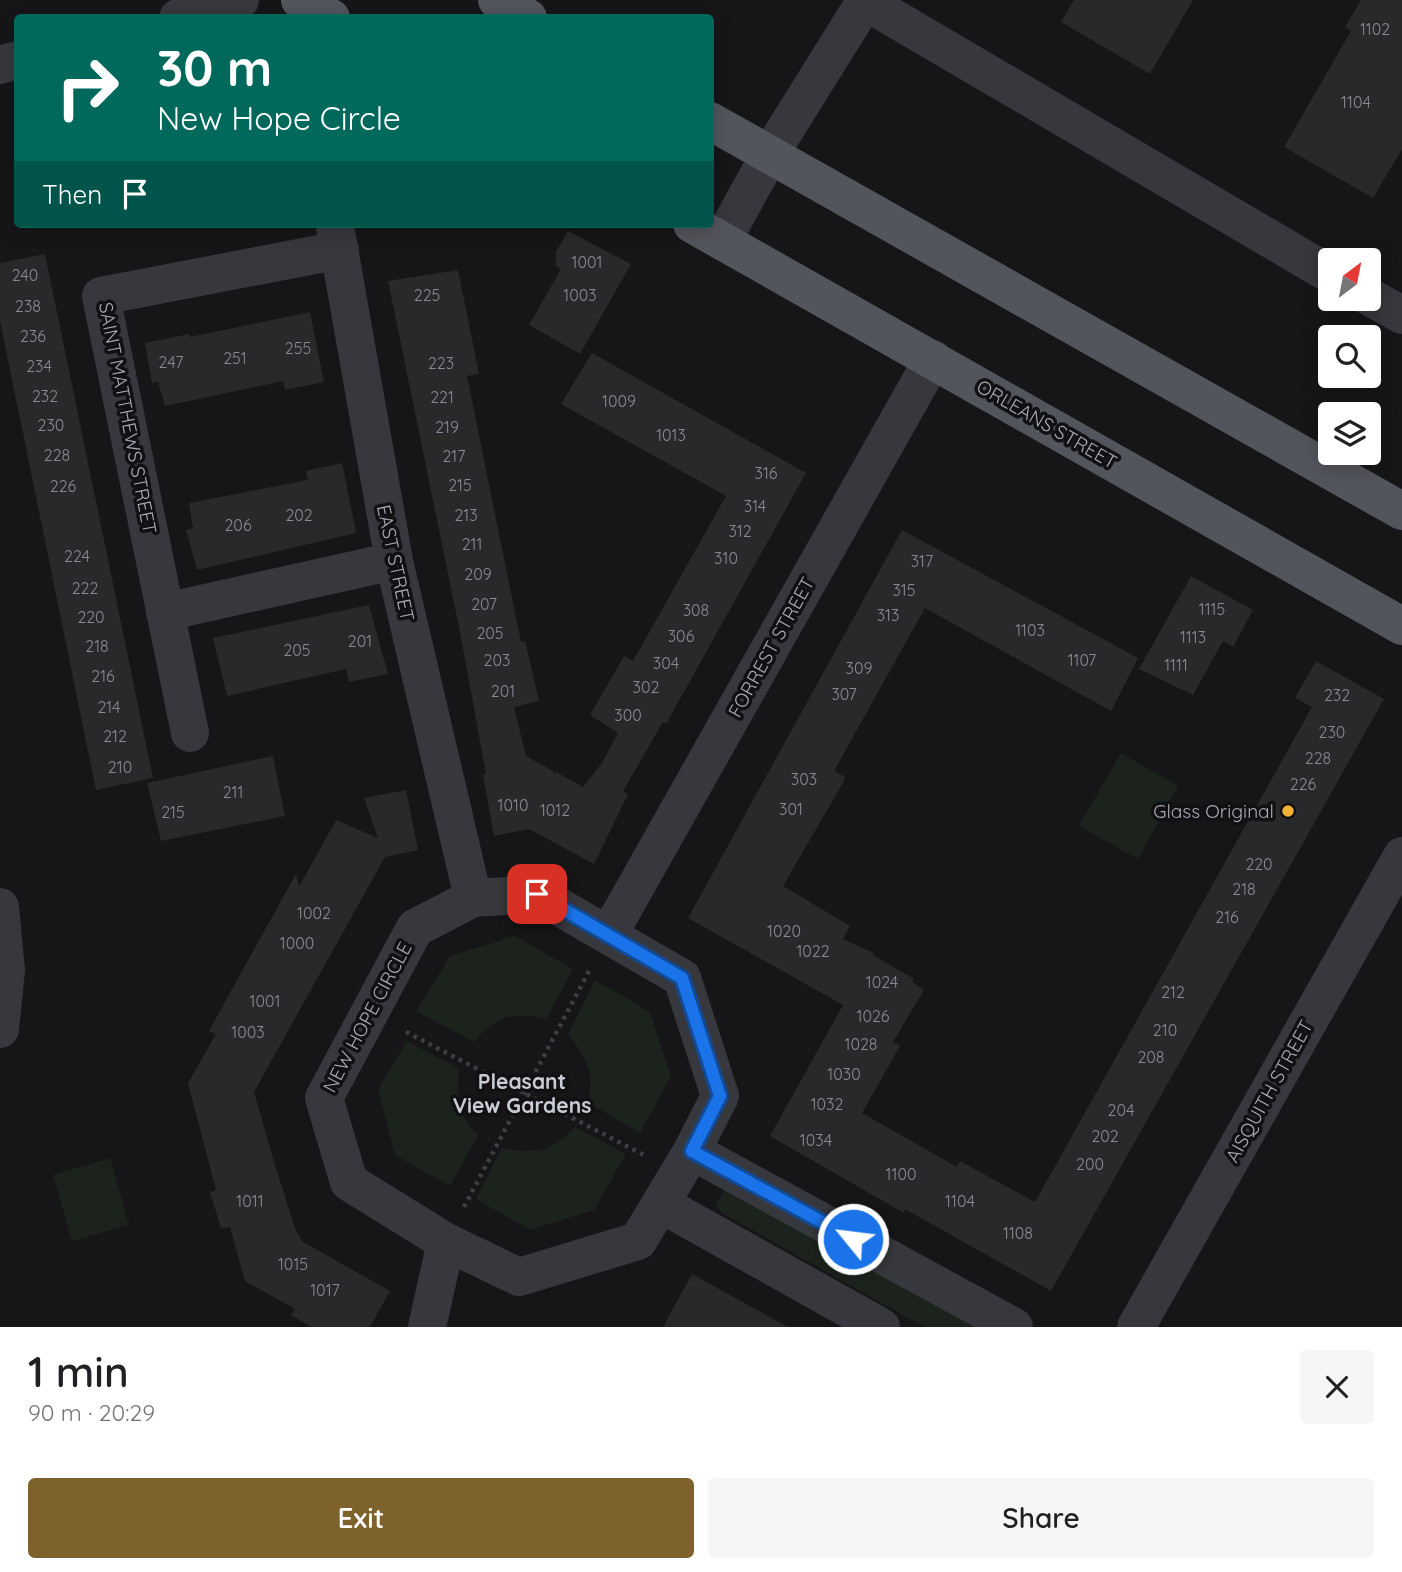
<!DOCTYPE html>
<meta charset="utf-8">
<style>
body{margin:0;font-family:Quicksand,sans-serif;background:#f6f6f6;color:#202124;height:100vh;display:flex;flex-direction:column;font-size:26px;white-space:nowrap}
*{box-sizing:border-box;margin:0}
p{font-size:23px;color:#757577}
.icon{flex:none;width:38px;height:38px;fill:none;stroke:currentColor;stroke-width:2;stroke-linecap:round;stroke-linejoin:round}
.map{position:relative;height:1327px;overflow:hidden}
.details{display:flex;flex-direction:column;background:#fff;flex:1}
.details>*{flex:none}
.banner{position:absolute;left:14px;top:14px;width:700px;height:214px;border-radius:7px;box-shadow:0 4px 18px #0003;background:#00695c;color:#fff;overflow:hidden}
.needle{width:46px;rotate:32deg}
.fabs{position:absolute;left:1318px;top:248px;display:grid;gap:14px}
.fabs a{display:grid;place-items:center;width:63px;height:63px;border-radius:7px;background:#fff;box-shadow:0 4px 18px #0003;font-size:35px}
.pin{position:absolute;display:grid;place-items:center;width:60px;height:60px;color:#fff;margin:-30px;border-radius:14px;box-shadow:0 4px 10px #0006}
.me{position:absolute;width:77px;margin:-38px;rotate:299deg;stroke-linejoin:round;filter:drop-shadow(0 0 5px #0008)}
.turn{display:flex;align-items:center;gap:24px;height:147px;padding:0 28px;font-size:32px}
.turn .icon{width:91px;height:91px;stroke-width:2.5}
.turn b{display:block;font-size:49px;line-height:60px}
.then{display:flex;align-items:center;height:66px;padding:0 28px;background:#0003;gap:14px;font-size:26px}
.round{display:grid;place-items:center;flex:none;width:74px;height:74px;border-radius:7px;background:#f6f6f6}
.overview{display:flex;align-items:center;justify-content:space-between;height:119px;padding:0 28px}
h1{font-size:42px;font-weight:600;line-height:52px}
.cta{display:flex;gap:14px;margin-top:auto;padding:14px 28px}
.cta a{flex:1;height:80px;border-radius:7px;background:#7e622b;color:#fff;font-size:28px;font-weight:600;line-height:80px;text-align:center}
.cta a+a{background:#f6f6f6;color:#202124}
.map>svg:first-child{display:block}
</style>
<div class="map">
<svg width="1402" height="1327" viewBox="0 0 1402 1327">
<rect width="100%" height="100%" fill="#161618"/>
<path fill="#1c231d" d="M1121,753L1178,786L1138,859L1079,826Z
M515,936L573,969L546,1020C515,1010 494,1017 474,1042L416,1011L450,956Z
M595,980L650,1012L671,1076L640,1133L587,1102C597,1074 585,1056 568,1034Z
M407,1041L459,1069C456,1097 457,1115 478,1135L450,1186L395,1155L378,1089Z
M575,1127L626,1154L594,1210L530,1230L476,1199L502,1148C535,1154 551,1152 575,1127Z
M110,1158L129,1225L72,1241L53,1175Z
M726,1187L992,1327H924L722,1213L716,1205Z"/>
<path fill="#29292c" d="M1074,0H1193L1150,74L1061,22Z
M1361,0H1402V149L1373,198L1284,147L1351,31L1345,27Z
M568,231L631,264L580,354L529,325L561,269L556,266V252Z
M45,254L153,778L96,790L0,321V263Z
M458,270L479,374L467,376L521,642L525,641L539,701L514,707L526,756L553,771L554,775L556,772L583,787L602,763L618,733L590,715L624,656L633,661L726,496L561,404L592,353L806,473L666,724L663,722L623,791L628,794L594,864L529,829L494,836L483,775L486,774L461,637L388,281Z
M310,312L324,382L285,390L283,381L165,406L158,382L152,383L145,343L189,334L190,337Z
M342,463L356,533L197,570L186,530L193,528L189,503L308,480L306,471Z
M902,530L1138,658L1111,711L925,608L834,771L845,777L844,781L783,886L850,926L843,939L874,953L873,955L914,979L912,982L924,990L893,1042L900,1046L862,1113L957,1167L960,1161L1035,1202L1312,707L1295,698L1316,661L1384,699L1051,1291L905,1209L904,1213L770,1136L843,1005L688,918Z
M1191,576L1253,610L1233,647L1223,641L1193,695L1139,669Z
M369,605L388,674L349,682L346,669L227,696L213,638Z
M273,756L285,816L161,841L147,783Z
M406,790L418,850L385,857L254,1092L277,1172L296,1231L303,1242L390,1291L370,1327H311L291,1315L295,1309L245,1281L230,1227L221,1228L210,1192L216,1190L188,1083L216,1034L209,1031L226,1000L296,874L299,887L336,820L378,838L364,798Z
M692,1274L788,1327H663Z"/>
<g fill="none" stroke-linecap="round" stroke-linejoin="round">
<path stroke="#3d3f44" stroke-width="4.5" stroke-dasharray="3.5 5" stroke-linecap="butt" d="M406,1032L644,1155
M464,1207L589,971"/>
<path stroke="#37383d" stroke-width="38" d="M863,0L1330,274
M178,18L240,0
M0,65L18,60
M335,226L394,561L473,898
M722,241L770,154L866,0
M1368,296L1402,315
M165,612L394,561
M190,733L101,296L340,250
M537,894L682,978L720,1096L692,1151L638,1241L519,1277L446,1242L349,1182L324,1098L415,928L473,898Z
M0,907L6,970L0,1029
M609,934L933,359
M692,1151L1014,1327
M661,1204L881,1327
M427,1327L446,1242
M1136,1327L1402,856"/>
<path stroke="#53555c" stroke-width="38" d="M300,0L331,18
M497,0L528,18
M710,121L1402,511
M692,224L1402,626"/>
</g>
<g fill="none" stroke-linecap="round" stroke-linejoin="round">
<g stroke="#114b97" stroke-width="18">
<path id="route" d="M537,894L682,978L720,1096L692,1151L853,1239"/>
</g>
<use href="#route" stroke="#1a73e8" stroke-width="12"/>
</g>
<circle fill="#f2b134" stroke="#111113" stroke-width="2.5" cx="1288" cy="811" r="7"/>
<g text-anchor="middle" dominant-baseline="central" stroke-width="7" stroke-linejoin="round" paint-order="stroke">
<g font-size="16" fill="#888b94">
<text x="1375" y="29">1102</text>
<text x="1356" y="102">1104</text>
<text x="587" y="262">1001</text>
<text x="25" y="275">240</text>
<text x="427" y="295">225</text>
<text x="580" y="295">1003</text>
<text x="28" y="306">238</text>
<text x="33" y="336">236</text>
<text x="298" y="348">255</text>
<text x="235" y="358">251</text>
<text x="171" y="362">247</text>
<text x="441" y="363">223</text>
<text x="39" y="366">234</text>
<text x="45" y="396">232</text>
<text x="442" y="397">221</text>
<text x="619" y="401">1009</text>
<text x="51" y="425">230</text>
<text x="447" y="427">219</text>
<text x="671" y="435">1013</text>
<text x="57" y="455">228</text>
<text x="454" y="456">217</text>
<text x="766" y="473">316</text>
<text x="460" y="485">215</text>
<text x="63" y="486">226</text>
<text x="755" y="506">314</text>
<text x="299" y="515">202</text>
<text x="466" y="515">213</text>
<text x="238" y="525">206</text>
<text x="740" y="531">312</text>
<text x="472" y="544">211</text>
<text x="77" y="556">224</text>
<text x="726" y="558">310</text>
<text x="922" y="561">317</text>
<text x="478" y="574">209</text>
<text x="85" y="588">222</text>
<text x="904" y="590">315</text>
<text x="484" y="604">207</text>
<text x="1212" y="609">1115</text>
<text x="696" y="610">308</text>
<text x="888" y="615">313</text>
<text x="91" y="617">220</text>
<text x="1030" y="630">1103</text>
<text x="490" y="633">205</text>
<text x="681" y="636">306</text>
<text x="1193" y="637">1113</text>
<text x="360" y="641">201</text>
<text x="97" y="646">218</text>
<text x="297" y="650">205</text>
<text x="497" y="660">203</text>
<text x="1082" y="660">1107</text>
<text x="666" y="663">304</text>
<text x="1176" y="665">1111</text>
<text x="859" y="668">309</text>
<text x="103" y="676">216</text>
<text x="646" y="687">302</text>
<text x="503" y="691">201</text>
<text x="844" y="694">307</text>
<text x="1337" y="695">232</text>
<text x="109" y="707">214</text>
<text x="628" y="715">300</text>
<text x="1332" y="732">230</text>
<text x="115" y="736">212</text>
<text x="1318" y="758">228</text>
<text x="120" y="767">210</text>
<text x="804" y="779">303</text>
<text x="1303" y="784">226</text>
<text x="233" y="792">211</text>
<text x="513" y="805">1010</text>
<text x="791" y="809">301</text>
<text x="555" y="810">1012</text>
<text x="173" y="812">215</text>
<text x="1259" y="864">220</text>
<text x="1244" y="889">218</text>
<text x="314" y="913">1002</text>
<text x="1227" y="917">216</text>
<text x="784" y="931">1020</text>
<text x="297" y="943">1000</text>
<text x="813" y="951">1022</text>
<text x="882" y="982">1024</text>
<text x="1173" y="992">212</text>
<text x="265" y="1001">1001</text>
<text x="873" y="1016">1026</text>
<text x="1165" y="1030">210</text>
<text x="248" y="1032">1003</text>
<text x="861" y="1044">1028</text>
<text x="1151" y="1057">208</text>
<text x="844" y="1074">1030</text>
<text x="827" y="1104">1032</text>
<text x="1121" y="1110">204</text>
<text x="1105" y="1136">202</text>
<text x="816" y="1140">1034</text>
<text x="1090" y="1164">200</text>
<text x="901" y="1174">1100</text>
<text x="250" y="1201">1011</text>
<text x="960" y="1201">1104</text>
<text x="1018" y="1233">1108</text>
<text x="293" y="1264">1015</text>
<text x="325" y="1290">1017</text>
</g>
<g font-size="19" fill="#a8adb8" stroke="#111113">
<text transform="translate(128 418) rotate(79)">SAINT MATTHEWS STREET</text>
<text transform="translate(1047 424) rotate(30)">ORLEANS STREET</text>
<text transform="translate(396 563) rotate(78)">EAST STREET</text>
<text transform="translate(771 647) rotate(-61)">FORREST STREET</text>
<text transform="translate(367 1017) rotate(-62)">NEW HOPE CIRCLE</text>
<text transform="translate(1269 1091) rotate(-61)">AISQUITH STREET</text>
</g>
<g font-size="19" fill="#a8adb8" stroke="#111113" text-anchor="end">
<text x="1274" y="811">Glass Original</text>
</g>
<g font-size="21" font-weight="bold" fill="#c9ccd4" stroke="#111113">
<text x="522" y="1081">Pleasant<tspan x="522" dy="24">View Gardens</tspan></text>
</g>
</g>
</svg>
<div class="fabs">
<a><svg class="needle" viewBox="-14 -14 28 28"><path d="M0-13l5 13h-10z" fill="#e53935"/><path d="M0 13l5-13h-10z" fill="#757577"/></svg></a>
<a><svg class="icon" aria-label="search" viewBox="0 0 24 24"><circle cx="10" cy="10" r="6"/><path d="M15 15l6 6"/></svg></a>
<a><svg class="icon" aria-label="layers" viewBox="0 0 24 24"><path d="M12 4l9 5-9 5-9-5zM3 14l9 5 9-5"/></svg></a>
</div>
<div class="pin" style="left:537px;top:894px;background:#d93025"><svg class="icon" aria-label="arrive" viewBox="0 0 24 24"><path d="M6 21V4h12l-3 4 3 4H6"/></svg></div>
<svg class="me" style="left:853px;top:1239px" viewBox="-20 -20 40 40"><circle r="17" fill="#1a73e8" stroke="#fff" stroke-width="3"/><path d="M0-11L8 9 0 5-8 9z" fill="#fff"/></svg>
<div class="banner">
<div class="turn"><svg class="icon" aria-label="right" viewBox="0 0 24 24"><path d="M7 20v-9h11M14 6l5 5-5 5"/></svg><div><b>30 m</b>New Hope Circle</div></div>
<div class="then">Then<svg class="icon" aria-label="arrive" viewBox="0 0 24 24"><path d="M6 21V4h12l-3 4 3 4H6"/></svg></div>
</div>
</div>
<section class="details">
<div class="overview"><div><h1>1 min</h1><p>90 m · 20:29</p></div><a class="round"><svg class="icon" aria-label="close" viewBox="0 0 24 24"><path d="M6 6l12 12M18 6L6 18"/></svg></a></div>
<div class="cta"><a>Exit</a><a>Share</a></div>
</section>
